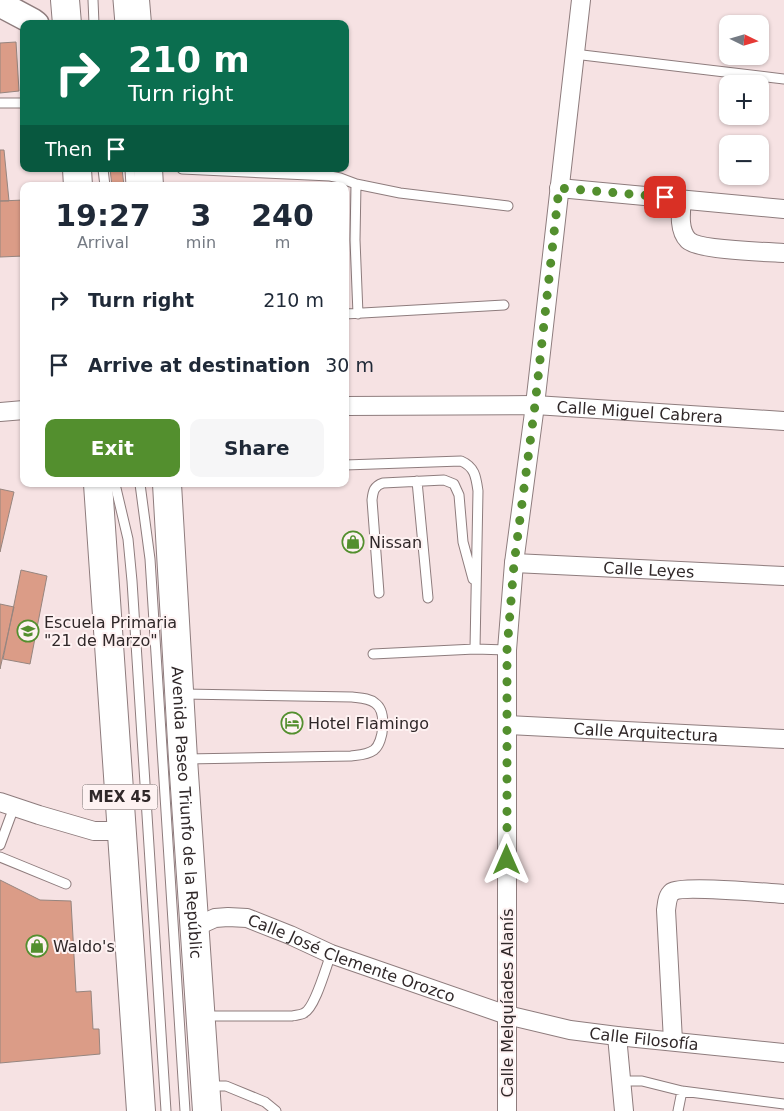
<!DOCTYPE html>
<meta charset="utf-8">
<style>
body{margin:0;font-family:"DejaVu Sans",sans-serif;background:#f6f6f7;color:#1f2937;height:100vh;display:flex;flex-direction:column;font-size:19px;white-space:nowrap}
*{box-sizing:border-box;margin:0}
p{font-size:16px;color:#747a83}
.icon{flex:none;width:28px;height:28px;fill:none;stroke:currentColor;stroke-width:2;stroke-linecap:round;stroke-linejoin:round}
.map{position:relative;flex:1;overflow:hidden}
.panel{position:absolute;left:20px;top:182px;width:329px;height:305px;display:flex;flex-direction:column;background:#fff;border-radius:10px;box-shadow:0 1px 4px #0004}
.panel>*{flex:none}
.guide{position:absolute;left:20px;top:20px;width:329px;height:152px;border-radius:10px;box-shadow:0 1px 4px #0004;background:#0b6e4f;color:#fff;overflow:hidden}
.needle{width:32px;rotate:95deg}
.tools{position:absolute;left:719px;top:15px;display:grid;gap:10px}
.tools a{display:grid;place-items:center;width:50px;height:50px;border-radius:10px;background:#fff;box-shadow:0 1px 4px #0004;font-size:25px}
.pin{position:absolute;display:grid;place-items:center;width:42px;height:42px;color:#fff;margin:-21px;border-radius:10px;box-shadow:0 2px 8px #0006}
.me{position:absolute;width:55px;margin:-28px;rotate:0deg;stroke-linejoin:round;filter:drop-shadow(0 0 4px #0008)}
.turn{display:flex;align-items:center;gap:18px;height:105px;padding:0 25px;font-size:22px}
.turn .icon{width:65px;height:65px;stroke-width:2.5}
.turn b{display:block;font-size:35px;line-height:42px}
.then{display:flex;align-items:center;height:48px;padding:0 25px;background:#0003;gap:10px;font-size:19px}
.eta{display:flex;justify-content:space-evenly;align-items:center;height:85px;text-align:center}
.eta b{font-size:30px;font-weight:700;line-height:35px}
.cta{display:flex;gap:10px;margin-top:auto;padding:10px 25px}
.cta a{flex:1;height:58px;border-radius:10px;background:#538f2e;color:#fff;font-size:20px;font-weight:700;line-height:58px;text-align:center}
.cta a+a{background:#f6f6f7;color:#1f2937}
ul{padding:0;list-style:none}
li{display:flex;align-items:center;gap:15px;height:65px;padding:0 25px}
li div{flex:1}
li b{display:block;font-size:19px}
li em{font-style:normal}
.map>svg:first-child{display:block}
</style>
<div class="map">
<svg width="784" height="1111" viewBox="0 0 784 1111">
<rect width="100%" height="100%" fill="#f6e2e3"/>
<path fill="#db9c87" stroke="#96857f" d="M16,42L19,91L0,93V43Z
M0,150H4L9,201H0Z
M110,169H122L124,186H112Z
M24,200V256L0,257V201Z
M0,489L14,492L0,552Z
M21,570L47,576L30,664L3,659Z
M0,604L14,607L0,669Z
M0,880L40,900L71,901L76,992L91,991L93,1029H99L100,1054L0,1063Z"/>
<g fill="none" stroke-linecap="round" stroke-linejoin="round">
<g stroke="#8e7c7d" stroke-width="11">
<path id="lane" d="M93,0L94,24
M118,0L120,24
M574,54L784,79
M0,103H24
M103,169L105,186
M130,169L131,186
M182,169L330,176L340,178L356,184L400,193L508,206
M356,184L355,240L358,314
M345,314L504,305
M345,465L461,461C475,467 476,477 478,491L475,649
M417,481L428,598
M115,484L128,539L132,581L166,1111
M140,484L150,559L185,1111
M379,593L372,500C373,491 374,486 383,483L444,480L454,484L459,495L463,542L473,579
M373,654L475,649L507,650
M183,694L352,697C360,698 369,698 375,703C387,711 384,742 374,750C367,755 359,755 351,756L186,759
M0,845L14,807
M0,857L66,884
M203,1016H292C296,1015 301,1015 304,1013C315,1008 326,967 331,954
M622,1081H642L682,1091L784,1104
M207,1086H226L265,1102L276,1111
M678,1111L682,1091"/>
</g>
<g stroke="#8e7c7d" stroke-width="20">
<g id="street">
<path d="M559,188L784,209"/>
<path d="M682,199C681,211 678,230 688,240C697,250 767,252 784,253"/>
<path id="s1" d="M345,406L535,405L784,421"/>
<path d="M0,412L24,410"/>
<path id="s2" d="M514,563L784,576"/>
<path id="s3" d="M507,725L784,739"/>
<path d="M0,802L39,815L94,831H122"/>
<path id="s4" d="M195,927L215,918L228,917L247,918L290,935L331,954L507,1015L570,1030L617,1036L784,1053"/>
<path d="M617,1036L624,1111"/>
<path d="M673,1041L666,910C667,904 667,896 672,892C682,885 767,893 784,894"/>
<path d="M507,1111V650L514,563L535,405L581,0"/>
</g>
</g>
<g stroke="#8e7c7d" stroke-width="28">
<path id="secondary" d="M0,4L32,21L36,24"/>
</g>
<g stroke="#8e7c7d" stroke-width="30">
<g id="primary">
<path d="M65,0L67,24"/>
<path d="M135,0L137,24"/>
<path d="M77,169L78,186"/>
<path d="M148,169L149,186"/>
<path d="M98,484L141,1111"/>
<path id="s5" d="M167,484L183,759L207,1111"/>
</g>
</g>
<use href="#lane" stroke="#fff" stroke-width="9"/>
<use href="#street" stroke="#fff" stroke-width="18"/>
<use href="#secondary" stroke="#fff" stroke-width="25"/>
<use href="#primary" stroke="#fff" stroke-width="28"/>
</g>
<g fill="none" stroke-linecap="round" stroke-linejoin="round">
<path stroke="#538f2e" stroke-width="9" stroke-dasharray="0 16.2" d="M507,860V650L514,564L535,405L559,188L665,197"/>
</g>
<defs>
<g id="shop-ring" transform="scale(1.125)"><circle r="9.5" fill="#fef2f2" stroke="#538f2e" stroke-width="1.5"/><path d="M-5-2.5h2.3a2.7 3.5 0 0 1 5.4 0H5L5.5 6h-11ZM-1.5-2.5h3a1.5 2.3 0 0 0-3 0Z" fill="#538f2e"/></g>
<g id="school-ring" transform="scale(1.125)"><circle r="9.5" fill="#fef2f2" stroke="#538f2e" stroke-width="1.5"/><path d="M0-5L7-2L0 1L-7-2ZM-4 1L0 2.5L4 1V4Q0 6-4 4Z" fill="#538f2e"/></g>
<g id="hotel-ring" transform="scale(1.125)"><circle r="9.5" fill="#fef2f2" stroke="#538f2e" stroke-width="1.5"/><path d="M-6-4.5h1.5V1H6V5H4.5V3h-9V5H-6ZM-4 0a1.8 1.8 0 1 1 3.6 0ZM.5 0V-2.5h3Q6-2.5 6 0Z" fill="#538f2e"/></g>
</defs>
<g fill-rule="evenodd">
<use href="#shop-ring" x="353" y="542"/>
<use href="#school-ring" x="28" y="631"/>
<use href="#hotel-ring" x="292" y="723"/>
<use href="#shop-ring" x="37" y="946"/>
</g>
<g text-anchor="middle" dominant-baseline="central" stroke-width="4" stroke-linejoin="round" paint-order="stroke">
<rect fill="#fef2f2" stroke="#6e6565" stroke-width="1" x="82.5" y="784.5" width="75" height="25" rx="4"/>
<g font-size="15" font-weight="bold" fill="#302829">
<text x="120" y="797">MEX 45</text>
</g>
<g font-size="16" fill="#302829" stroke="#fef2f2">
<text stroke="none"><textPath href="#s1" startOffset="295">Calle Miguel Cabrera</textPath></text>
<text stroke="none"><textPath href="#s2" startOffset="135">Calle Leyes</textPath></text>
<text stroke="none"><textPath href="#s3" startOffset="139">Calle Arquitectura</textPath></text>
<text stroke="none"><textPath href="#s5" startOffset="329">Avenida Paseo Triunfo de la Repúblic</textPath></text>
<text stroke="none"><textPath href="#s4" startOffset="166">Calle José Clemente Orozco</textPath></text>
<text transform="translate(507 1003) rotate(-90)">Calle Melquíades Alanís</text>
<text stroke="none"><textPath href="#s4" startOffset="471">Calle Filosofía</textPath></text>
</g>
<g font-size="16" fill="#302829" stroke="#fef2f2" text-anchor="start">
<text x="369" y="542">Nissan</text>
<text x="44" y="622">Escuela Primaria<tspan x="44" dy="18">"21 de Marzo"</tspan></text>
<text x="308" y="723">Hotel Flamingo</text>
<text x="53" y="946">Waldo's</text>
</g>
</g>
</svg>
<div class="tools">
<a><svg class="needle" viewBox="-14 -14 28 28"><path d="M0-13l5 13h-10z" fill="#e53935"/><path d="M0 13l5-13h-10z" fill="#747a83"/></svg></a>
<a>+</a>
<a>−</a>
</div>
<div class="pin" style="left:665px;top:197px;background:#d93025"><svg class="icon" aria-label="arrive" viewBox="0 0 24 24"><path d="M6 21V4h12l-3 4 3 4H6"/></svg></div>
<svg class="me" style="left:507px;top:860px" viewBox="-20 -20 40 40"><path d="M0-17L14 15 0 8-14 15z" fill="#538f2e" stroke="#fff" stroke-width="4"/></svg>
<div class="guide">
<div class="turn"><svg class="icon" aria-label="right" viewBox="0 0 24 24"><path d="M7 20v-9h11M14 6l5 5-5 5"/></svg><div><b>210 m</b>Turn right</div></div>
<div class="then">Then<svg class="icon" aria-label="arrive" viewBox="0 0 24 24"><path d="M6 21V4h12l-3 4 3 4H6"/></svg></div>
</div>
<section class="panel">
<div class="eta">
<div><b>19:27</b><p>Arrival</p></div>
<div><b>3</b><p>min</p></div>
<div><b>240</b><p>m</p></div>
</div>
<ul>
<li><svg class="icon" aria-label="right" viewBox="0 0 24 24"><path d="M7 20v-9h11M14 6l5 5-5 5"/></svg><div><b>Turn right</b></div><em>210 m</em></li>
<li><svg class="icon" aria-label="arrive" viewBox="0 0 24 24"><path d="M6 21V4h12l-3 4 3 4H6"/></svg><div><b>Arrive at destination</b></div><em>30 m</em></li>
</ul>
<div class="cta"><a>Exit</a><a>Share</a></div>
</section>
</div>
